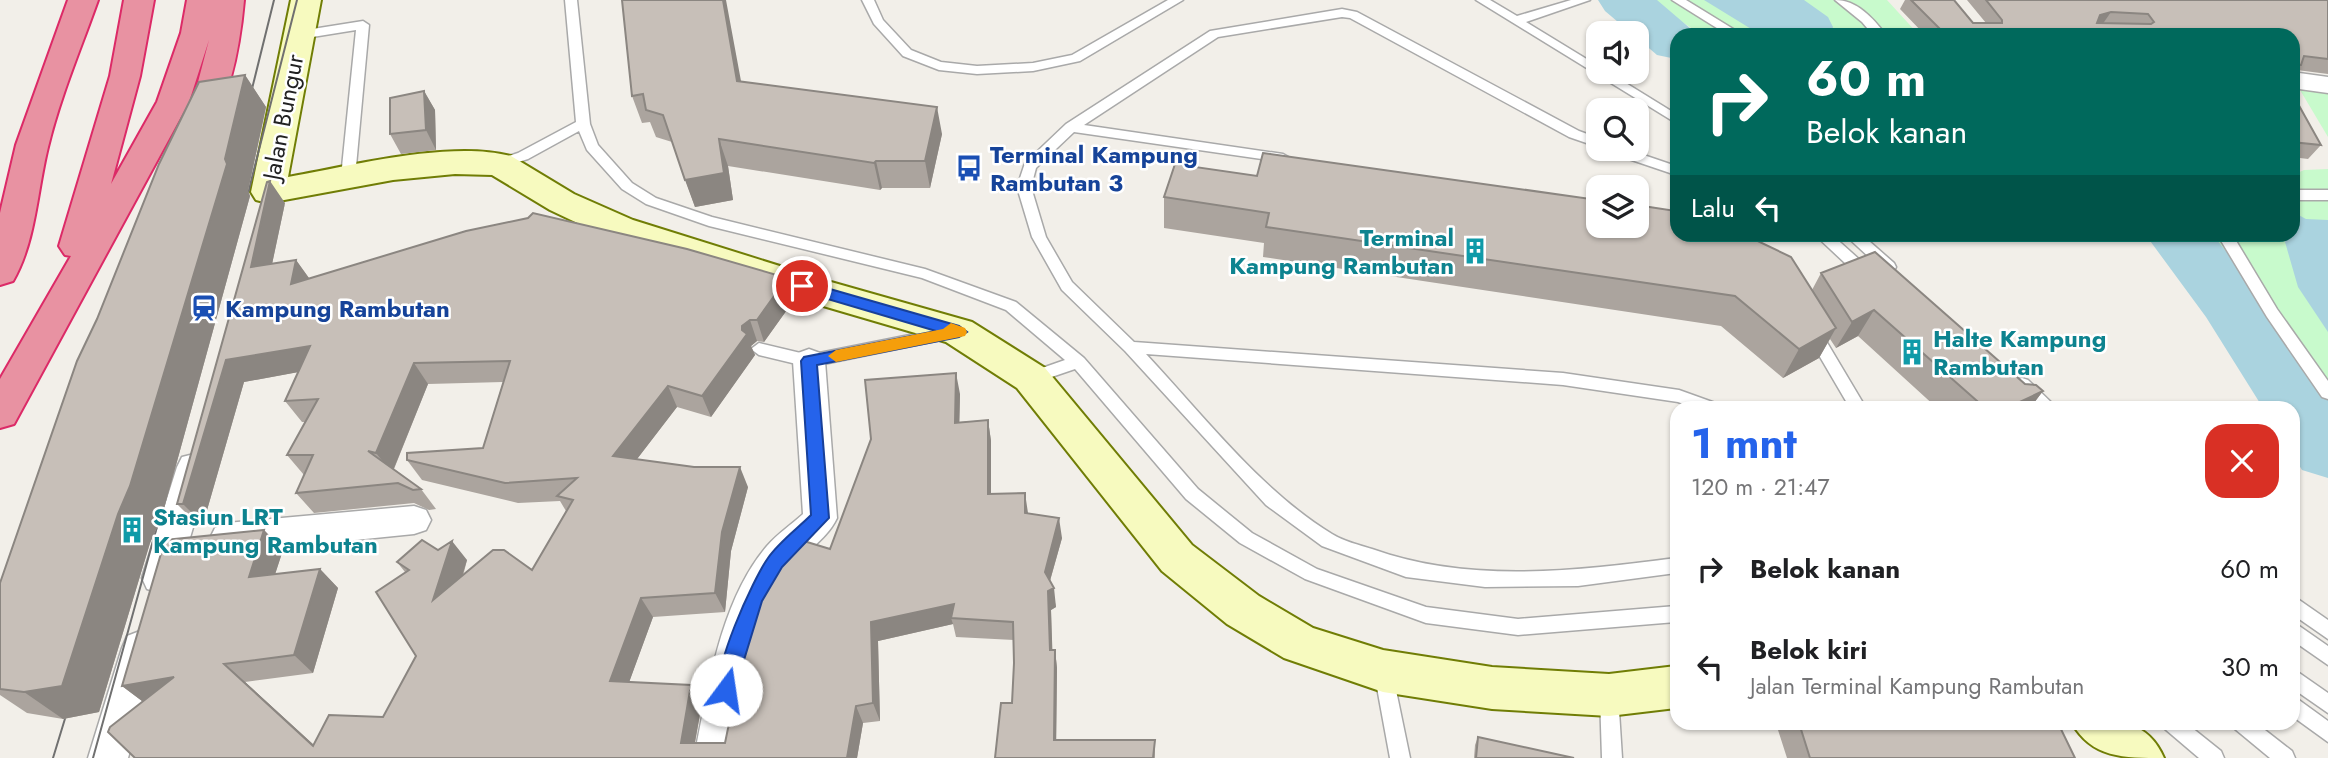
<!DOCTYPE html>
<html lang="id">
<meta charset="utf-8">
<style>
body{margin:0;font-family:Jost,sans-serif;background:#f2f2f2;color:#202124;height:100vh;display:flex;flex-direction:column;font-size:26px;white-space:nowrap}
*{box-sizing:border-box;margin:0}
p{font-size:23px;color:#757577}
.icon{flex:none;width:38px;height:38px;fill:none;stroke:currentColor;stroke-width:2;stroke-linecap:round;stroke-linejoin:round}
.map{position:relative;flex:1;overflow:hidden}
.drawer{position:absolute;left:1670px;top:401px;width:630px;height:329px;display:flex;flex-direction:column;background:#fff;border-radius:21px;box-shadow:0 2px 5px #0004}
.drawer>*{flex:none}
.guide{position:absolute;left:1670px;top:28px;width:630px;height:214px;border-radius:21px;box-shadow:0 2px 5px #0004;background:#00695c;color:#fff;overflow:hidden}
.tools{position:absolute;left:1586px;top:21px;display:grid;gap:14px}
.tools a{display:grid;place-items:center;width:63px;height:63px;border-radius:14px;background:#fff;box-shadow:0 2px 5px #0004;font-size:35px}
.pin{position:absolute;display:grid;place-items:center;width:60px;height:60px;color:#fff;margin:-30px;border:4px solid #fff;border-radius:50%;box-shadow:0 2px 7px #0007}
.me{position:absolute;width:77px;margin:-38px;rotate:14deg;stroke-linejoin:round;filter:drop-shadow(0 0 5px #0008)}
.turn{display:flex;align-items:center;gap:24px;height:147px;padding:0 21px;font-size:32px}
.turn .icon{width:91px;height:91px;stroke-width:2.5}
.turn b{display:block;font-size:49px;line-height:60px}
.then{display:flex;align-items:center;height:66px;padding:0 21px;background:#0003;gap:14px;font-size:26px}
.round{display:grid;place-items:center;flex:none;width:74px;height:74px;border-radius:21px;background:#f2f2f2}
.summary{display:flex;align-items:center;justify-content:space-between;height:119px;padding:0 21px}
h1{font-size:42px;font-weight:700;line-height:52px;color:#2563eb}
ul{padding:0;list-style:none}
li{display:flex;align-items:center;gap:21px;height:98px;padding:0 21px}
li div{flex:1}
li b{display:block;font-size:26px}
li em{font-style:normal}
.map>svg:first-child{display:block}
</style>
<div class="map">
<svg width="2328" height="758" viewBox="0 0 2328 758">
<rect width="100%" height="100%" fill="#f2efe9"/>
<path fill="#c8facc" d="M1649,0H1887L1919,35H1702Z
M2300,90L2328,92V137Z
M2328,169V426L2228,271L2196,235L2292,234L2293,175L2304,170Z"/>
<path fill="#aad3df" d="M1704,0H1804L1828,17L1833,27L1830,35H1761Z
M2293,212L2306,219L2328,220V332L2298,287L2283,235L2292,234Z"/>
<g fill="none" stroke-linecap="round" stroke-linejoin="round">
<path fill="#aad3df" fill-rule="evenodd" d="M1598,0H1657L1698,35H1676V59L1657,55L1636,37V33H1631L1605,11Z
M2145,234H2212L2252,283L2328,391V478L2302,470L2292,454V408H2263L2206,317Z"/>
<g stroke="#a9a9a9" stroke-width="3">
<path id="lane" d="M565,0H577L590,124L598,145L632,183L656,198L712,217L925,269L1016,302L1084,358L1198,489L1252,533L1317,569L1426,607L1518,619L1676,606V622L1518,635L1426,623L1305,579L1240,543L1186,499L1075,369L1031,384L1025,382L1023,378L1025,374L1065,360L1006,310L922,278L709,226L646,204L622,189L587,150L579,131L528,159L499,168L494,167L492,164L494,161L518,153L576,122Z
M862,0H874L883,20L911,50L941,62L977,66L1033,63L1072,55L1168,0H1183L1080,61L1033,71L977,74L939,70L903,56L874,24Z
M1476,0H1490L1517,16L1571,0H1590L1526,22L1598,66V72H1608L1676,114V123Z
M1672,0H1686L1743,35H1728Z
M1835,0C1857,0 1873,18 1886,35H1873L1862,22Z
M1342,9L1357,12L1579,131L1598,138V147L1569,137L1350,18L1342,17L1218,37L1084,125L1283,154L1290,158L1283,162L1074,132L1036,168L1031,187L1046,237L1072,282L1134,342L1563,373L1679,390L1718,404L1720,408H1694L1678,402L1563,385L1146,354C1203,415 1260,490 1332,534C1343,541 1359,545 1372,549C1469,584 1575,571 1676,558V573L1578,586L1485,587L1406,577L1322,546L1266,505L1125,351L1062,290L1032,237L1017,187L1025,163L1066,124L1210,31Z
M363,21L369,25L355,177L348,182L341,177L356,30L300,39L294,35L300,31Z
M1606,149H1626L1676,166V175L1608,152Z
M2292,190H2328V200H2292Z
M1814,234H1831L1871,270L1873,274L1871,278H1861Z
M1844,234H1861L1894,263L1896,267L1894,271H1884Z
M2217,234H2232L2277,309L2328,381V399L2322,397L2267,317Z
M950,327L958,333L955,337L809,367L759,355L751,349L759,343L809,355Z
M1814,327L1819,329L1866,408H1850L1806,333Z
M2022,378L2028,380L2057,408H2038L2014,384L2016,380Z
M2292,595L2328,620V639L2292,614Z
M2292,621L2328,646V665L2292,640Z
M1383,662L1390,665L1392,671L1410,758H1390L1374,671L1376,665Z
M2292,668L2328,693V713L2292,688Z
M1609,686L1616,689L1618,695L1622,758H1602L1600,695L1602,689Z
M2292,695L2328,721V742L2292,716Z
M2162,723H2186L2221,751L2224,758H2199L2165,729Z
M2232,723H2256L2292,751L2295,758H2270L2235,729Z"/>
</g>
<g stroke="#a9a9a9" stroke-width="3">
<path id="street" d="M2292,72L2328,77V93L2292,88Z
M809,349L820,353L825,361L837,518C826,541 802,553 787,574C751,627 745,696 734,758H694C708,689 720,601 767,546C777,534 791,525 803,514L793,361L798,353Z
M194,454L206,457L211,467L178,578L173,589L160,593L147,589L142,578L177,467L182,457Z
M414,506L426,510L431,520L426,530L414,534L227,553L215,548L210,538L215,528L227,523Z
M140,631L153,636L158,648L128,758H88L122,648L127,636Z"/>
</g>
<g stroke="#707d05" stroke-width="4">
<path id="secondary" d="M291,0H321L288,177C350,166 450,140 511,156L574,194L633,220L831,282L972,322L1045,368L1192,545L1259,596L1313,628L1383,650L1492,667L1609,674L1676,666V708L1609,716L1492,709L1383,692L1284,658L1227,624L1162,571L1017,388L946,342L813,303L609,238L550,210L492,175L455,174L393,180L268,203L256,200L251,192Z
M2072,723C2112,721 2146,716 2164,758C2123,758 2092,758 2072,723Z"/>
</g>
<g stroke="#dc2a67" stroke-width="4">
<path id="highway" d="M68,0H98C81,48 60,97 48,147C37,191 36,241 13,281L0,285V213L16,145Z
M124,0H154L140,76L111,184L157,102L181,33L187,0H244C240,45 231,97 206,136L195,139L184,136L179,129L198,82L209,40L189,102L14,424L0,428V379L71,256L65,255L59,246L110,76Z"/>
</g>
<use href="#lane" fill="#fff" fill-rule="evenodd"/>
<use href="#street" fill="#fff" fill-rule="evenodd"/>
<use href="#secondary" fill="#f7fabf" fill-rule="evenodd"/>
<use href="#highway" fill="#e892a2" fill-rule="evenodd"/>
<path stroke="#707070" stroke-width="2" d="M248,105L274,0
M246,201L297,0
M53,758L71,699
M93,758L161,512"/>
</g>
<path fill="#aba49e" d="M1905,0H1954L1973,23H1986L1967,0H2328V74L2297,70L2292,75V35H1925L1900,9Z
M245,75L266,107L248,191L250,196L162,516L150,543L99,712L63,719L27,713L0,695V583Z
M741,82L942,134L930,188H882L880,190L728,166L733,200L695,207L672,142L656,137L650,122L642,123L632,96Z
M424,91L435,110L436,150L401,154L390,134Z
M2292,93L2321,145L2308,159L2292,157Z
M1164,197L1812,290L1821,273L2025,384L2043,391L2030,408H1937L1858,336L1836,348L1830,339L1819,358L1783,378L1721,326L1263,257L1264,243L1164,228Z
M285,203L272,264L296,260L309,278L794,300L764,342L757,341L751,346L755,355L711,417L677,407L637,459L748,487L731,551L725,612L653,617L629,682L702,703L695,743H725L830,549L960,394L959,422L988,420L991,441V494L1028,513L1062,538L1050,581L1056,607L1051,610L1052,650H1055L1057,668L1056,740H1155V758H995L1012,703L1014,663V640L956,637L953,624L878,641L880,721L863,723L857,758H135L142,701L122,686L264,530L283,550L275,574L320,569L338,588L313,673L245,682L314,745L383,717L416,656L405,572L397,562L438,550L467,560L463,576L532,570L566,511L560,501L518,503L422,480L407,460L483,448L503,382L428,384L394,469L421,489L436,509L429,510L414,503L314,513L296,493L304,475L287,455L305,422H302L285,401L298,372L244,382L203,524H197L177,504Z
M1784,723H2058L2075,758H1787L1778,730Z
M1478,737L1574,758H1474L1475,745Z"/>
<path fill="#8b8681" d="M723,0H726L746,108L737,81Z
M2111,12L2102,25L2091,29L2100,15Z
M245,75L266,107L248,191L250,196L162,516L150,543L99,712L63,719L24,692Z
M424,91L435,110L436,150L426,130Z
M937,107L942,134L930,188L925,161Z
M719,139L728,166L733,200L695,207L685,180Z
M876,161L882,188L880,190L874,163Z
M270,181L285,203L267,288L251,267Z
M296,260L311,281L291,284Z
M787,278L794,300L764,342L757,320Z
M1874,310L1858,336L1836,348L1852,322Z
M750,320L757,341L751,346L755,355L711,417L702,396L742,330V326Z
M1836,328L1819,358L1783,378L1799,349Z
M310,346L326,367L244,382L203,524L183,504L226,360Z
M414,363L428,384L392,473L376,453Z
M956,373L960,394L959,443L955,423Z
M668,386L677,407L624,476L613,456Z
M2043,391L2030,408H2007Z
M988,420L991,441V514L988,494Z
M740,467L748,487L731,551L725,612L715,593L722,532Z
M1025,493L1028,513H1025Z
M1059,518L1062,538L1047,591L1045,572Z
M264,530L283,550L268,596L249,577Z
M452,541L467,560L449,619L433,600Z
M320,569L338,588L313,673L294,655Z
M1054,588L1056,607L1051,610L1053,668L1050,650L1048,591Z
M641,598L653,617L623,699L610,681Z
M954,604L951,618L953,624L878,641L880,721L873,703L871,622Z
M1055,650L1057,668L1056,757L1054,740Z
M224,664L245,682L328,758L313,746Z
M174,677L146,704L122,686Z
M691,685L702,703L692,758L681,743Z
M856,706L863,723L857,758H847Z"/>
<path fill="#c7bfb8" stroke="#8b8681" stroke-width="2" fill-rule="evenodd" d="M622,0H723L737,81L937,107L925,161H876L874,163L719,139L724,173L685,180L663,115L646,110L643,94L632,96Z
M1911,0H1954L1973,23H2002V20L1986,0H2328V59L2304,56L2301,65H2292V35H1949L1941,30ZM2111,12L2148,14L2154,22L2151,24L2097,23L2100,15Z
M245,75L225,159L227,164L130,486L118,514L62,686L24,692L0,689V583L77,361L97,319L159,164L199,82Z
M424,91L426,130L390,134V98Z
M2292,93L2321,145L2292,142Z
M1263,153L1598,200V226H1636V205L1676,211V234H1743L1791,257L1836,328L1799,349L1735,296L1266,227L1269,213L1164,197L1175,164L1257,176Z
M270,181L251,267L296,260L291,284L466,231L528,218L533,213L687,249L787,278L757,320H750L742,326V330L747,334L702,396L668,386L613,456L694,467H740L722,532L715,593L641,598L610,681L691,685L681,743H725L750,622L776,564L797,539L830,549L871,439L865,380L956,373L955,423L988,420V494L1025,493V513L1059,518L1045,572L1054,588L1048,591L1050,650H1055L1054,740H1155L1153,758H995L1001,703H1012L1014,663L1013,622L951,618L954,604L871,622L873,703L856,706L847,758H135L108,732L110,727L174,677L122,686L165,540L264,530L249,577L320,569L294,655L224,664L313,746L329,715L383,717L416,656L376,592L409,570L397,562L422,540L438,550L452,541L433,600L493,550H504L532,570L573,500L557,496L577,478L505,483L407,460V453L483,448L510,361L414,363L376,453L368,451L421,489L413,490L398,483L296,493L313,455H287L318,399L285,401L310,346L226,360L183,504H177L267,182Z
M1875,252L2025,384L2036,385L2043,391L2007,408H1985L1874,310L1852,322L1821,273Z
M1799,723H2058L2075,758H1810Z
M1478,737L1574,758H1476Z"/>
<path fill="#2563eb" stroke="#184099" stroke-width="2" d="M802,281L959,326L967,332L959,337L817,365L829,518L782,567L762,601L733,696L726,698L720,696C710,673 753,579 768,558C779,542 797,529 811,515L801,361L804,357L936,331L797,290L795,286Z"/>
<path fill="#f59e0b" d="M951,323L965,328L967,332L965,336L836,362L828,356L836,350L943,329Z"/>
<defs>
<g id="bus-bare" transform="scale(2.1)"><path d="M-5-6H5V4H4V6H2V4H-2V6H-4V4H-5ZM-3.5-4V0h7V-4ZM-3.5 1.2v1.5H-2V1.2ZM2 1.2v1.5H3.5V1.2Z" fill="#1a4fb4" stroke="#fff" stroke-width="2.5" paint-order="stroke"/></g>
<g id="building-bare" transform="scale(2.1)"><path d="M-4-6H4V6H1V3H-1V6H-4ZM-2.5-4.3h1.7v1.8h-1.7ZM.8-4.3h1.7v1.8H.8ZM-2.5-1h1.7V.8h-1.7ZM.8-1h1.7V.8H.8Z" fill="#0f9aa8" stroke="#fff" stroke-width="2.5" paint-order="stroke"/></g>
<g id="station-bare" transform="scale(2.1)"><path d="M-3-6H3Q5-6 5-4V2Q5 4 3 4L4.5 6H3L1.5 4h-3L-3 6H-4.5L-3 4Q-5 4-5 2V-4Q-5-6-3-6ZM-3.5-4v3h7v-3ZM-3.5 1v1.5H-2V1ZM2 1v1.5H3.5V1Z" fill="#1a4fb4" stroke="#fff" stroke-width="2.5" paint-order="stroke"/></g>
</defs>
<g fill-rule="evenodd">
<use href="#bus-bare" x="969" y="168"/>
<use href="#building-bare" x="1475" y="251"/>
<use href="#station-bare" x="204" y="308"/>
<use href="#building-bare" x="1912" y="352"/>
<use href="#building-bare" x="132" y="530"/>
</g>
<g text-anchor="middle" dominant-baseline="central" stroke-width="5" stroke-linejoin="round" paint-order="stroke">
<g font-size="24" fill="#222" stroke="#fff">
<text transform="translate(283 117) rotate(-79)">Jalan Bungur</text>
</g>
<g font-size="24" font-weight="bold" fill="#164399" stroke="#fff" text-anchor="start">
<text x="990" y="154">Terminal Kampung<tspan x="990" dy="28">Rambutan 3</tspan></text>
<text x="225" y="308">Kampung Rambutan</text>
</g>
<g font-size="24" font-weight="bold" fill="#0d838f" stroke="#fff" text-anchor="start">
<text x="1454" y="237" text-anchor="end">Terminal<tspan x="1454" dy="28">Kampung Rambutan</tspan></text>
<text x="1933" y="338">Halte Kampung<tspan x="1933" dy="28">Rambutan</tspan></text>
<text x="153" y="516">Stasiun LRT<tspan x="153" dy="28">Kampung Rambutan</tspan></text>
</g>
</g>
</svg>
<div class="tools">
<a><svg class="icon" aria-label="sound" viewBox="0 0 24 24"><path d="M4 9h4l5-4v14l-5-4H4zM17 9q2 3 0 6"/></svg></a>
<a><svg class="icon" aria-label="search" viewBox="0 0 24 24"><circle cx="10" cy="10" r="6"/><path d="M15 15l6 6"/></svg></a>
<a><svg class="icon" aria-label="layers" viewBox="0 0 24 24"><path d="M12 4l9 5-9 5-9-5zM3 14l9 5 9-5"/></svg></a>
</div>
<div class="pin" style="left:802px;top:286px;background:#d93025"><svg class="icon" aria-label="arrive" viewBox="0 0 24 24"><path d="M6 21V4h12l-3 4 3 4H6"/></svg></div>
<svg class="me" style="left:726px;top:690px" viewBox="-20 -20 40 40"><circle r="19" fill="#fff"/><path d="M0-13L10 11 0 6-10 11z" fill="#2563eb"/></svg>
<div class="guide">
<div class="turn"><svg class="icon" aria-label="right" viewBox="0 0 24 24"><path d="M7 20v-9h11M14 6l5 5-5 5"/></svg><div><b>60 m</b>Belok kanan</div></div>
<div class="then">Lalu<svg class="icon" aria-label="left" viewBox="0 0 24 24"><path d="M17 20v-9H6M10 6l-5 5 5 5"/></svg></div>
</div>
<section class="drawer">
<div class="summary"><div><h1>1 mnt</h1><p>120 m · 21:47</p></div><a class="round" style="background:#d93025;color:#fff"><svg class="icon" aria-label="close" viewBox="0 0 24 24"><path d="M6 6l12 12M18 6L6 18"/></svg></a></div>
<ul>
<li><svg class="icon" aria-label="right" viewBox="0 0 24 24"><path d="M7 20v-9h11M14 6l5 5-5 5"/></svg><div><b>Belok kanan</b></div><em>60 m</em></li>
<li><svg class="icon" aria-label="left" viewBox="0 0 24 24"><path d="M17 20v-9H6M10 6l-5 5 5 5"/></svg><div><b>Belok kiri</b><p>Jalan Terminal Kampung Rambutan</p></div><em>30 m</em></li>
</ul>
</section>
</div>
